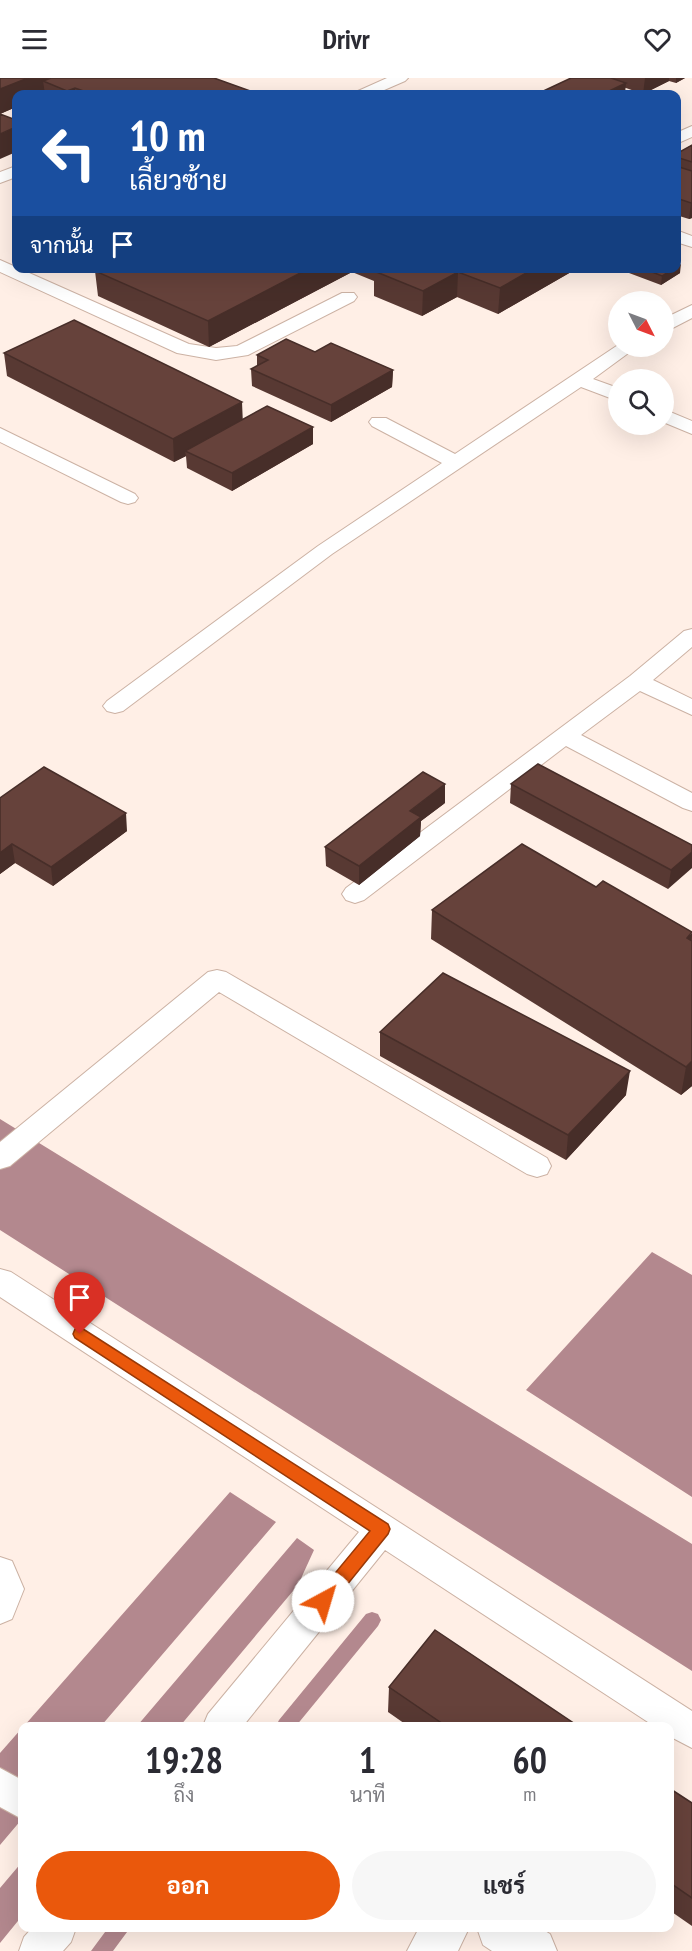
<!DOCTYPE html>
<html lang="th">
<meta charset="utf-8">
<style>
body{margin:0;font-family:"PT Sans Narrow",Sarabun,sans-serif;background:#f7f7f7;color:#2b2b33;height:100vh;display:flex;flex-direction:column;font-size:22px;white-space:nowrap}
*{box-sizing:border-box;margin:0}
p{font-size:20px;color:#7c7c81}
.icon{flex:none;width:33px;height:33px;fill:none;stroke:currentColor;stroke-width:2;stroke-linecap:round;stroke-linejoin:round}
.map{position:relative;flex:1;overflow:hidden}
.details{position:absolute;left:18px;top:1644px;width:656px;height:210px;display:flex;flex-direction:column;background:#fff;border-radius:12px;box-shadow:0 6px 24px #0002}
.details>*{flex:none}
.top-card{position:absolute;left:12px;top:12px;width:669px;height:183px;border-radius:12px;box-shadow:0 6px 24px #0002;background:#1a4fa0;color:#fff;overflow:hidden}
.needle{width:39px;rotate:132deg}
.fabs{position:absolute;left:608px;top:213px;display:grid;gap:12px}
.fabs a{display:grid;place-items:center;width:66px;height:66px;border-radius:50%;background:#fff;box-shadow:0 6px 24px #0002;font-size:30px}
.pin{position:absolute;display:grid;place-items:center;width:51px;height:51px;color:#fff;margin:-62px -26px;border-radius:50% 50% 50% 0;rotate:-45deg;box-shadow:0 0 6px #0007}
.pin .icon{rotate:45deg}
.me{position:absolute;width:66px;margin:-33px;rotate:39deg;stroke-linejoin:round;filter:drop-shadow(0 0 4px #0008)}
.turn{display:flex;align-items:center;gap:21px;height:126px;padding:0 18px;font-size:27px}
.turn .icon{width:78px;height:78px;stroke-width:2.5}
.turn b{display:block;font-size:42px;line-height:51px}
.then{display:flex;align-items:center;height:57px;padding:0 18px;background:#0003;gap:12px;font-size:22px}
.eta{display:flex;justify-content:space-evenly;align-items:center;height:102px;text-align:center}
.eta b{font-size:36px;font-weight:700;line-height:42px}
.primary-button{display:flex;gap:12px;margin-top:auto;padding:12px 18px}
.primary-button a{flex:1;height:69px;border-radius:36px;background:#ea580c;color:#fff;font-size:24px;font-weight:700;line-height:69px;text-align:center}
.primary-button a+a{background:#f7f7f7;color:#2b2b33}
header{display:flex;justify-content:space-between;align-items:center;height:78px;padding:0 18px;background:#fff;font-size:27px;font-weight:700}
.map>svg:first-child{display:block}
</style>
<header><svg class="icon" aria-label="menu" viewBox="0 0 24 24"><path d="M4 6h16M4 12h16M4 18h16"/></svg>Drivr<svg class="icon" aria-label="heart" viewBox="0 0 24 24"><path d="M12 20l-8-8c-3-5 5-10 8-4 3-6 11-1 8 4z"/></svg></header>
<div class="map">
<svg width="692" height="1873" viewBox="0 0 692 1873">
<rect width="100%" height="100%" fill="#ffefe6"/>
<path fill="#b3888e" d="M0,1041L692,1466V1593L0,1152Z
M652,1174L692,1197V1419L526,1312Z
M230,1414L276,1444L101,1648H24Z
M297,1460L314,1472L298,1507L180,1648H137Z
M22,1650V1741L0,1767V1675Z
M22,1784V1838L0,1865V1810Z"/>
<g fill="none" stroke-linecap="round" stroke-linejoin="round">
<path fill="#b3888e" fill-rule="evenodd" d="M372,1534L378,1536L381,1542L378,1548L296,1648H276L279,1642L366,1536Z
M108,1850H130L113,1873H91Z"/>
<g stroke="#ccb2a4" stroke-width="2">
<path id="lane" d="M387,0H408L405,3L375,16H355L358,13Z
M692,48V59L676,66V55Z
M16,88V99L0,105V94Z
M676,152L692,158V169L676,164Z
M0,182L189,266L216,270L237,268L342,215H354L357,219L354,223L248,277L216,282L177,275L0,194Z
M692,227V240L663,255V241Z
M618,267L638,268L593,301L618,310V323L581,309L332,476L123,633L115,635L107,633L103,628L107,623L318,468L442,385L372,348L369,344L372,340H386L455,376Z
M663,331L692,343V356L663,344Z
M0,350L135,416L138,420L135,424L128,426L121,424L0,364Z
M692,551V569L653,602L692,621V637L640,613L581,657L692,715V733L683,730L566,668L364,822L355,825L346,822L342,816L346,810L630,598L684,553Z
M217,892L226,894L547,1080L551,1088L547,1096L537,1099L527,1096L219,914L10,1088L0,1091V1064L208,894Z
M0,1191L11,1194L692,1633V1670L669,1658V1648H654L385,1472L243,1648H203L208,1636L359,1454L0,1219Z
M0,1479L12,1483L24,1511L12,1541L0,1546Z
M0,1690L22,1702V1741L0,1729Z
M32,1850H76L71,1864L63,1873H19L24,1859Z"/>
</g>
<g stroke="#ccb2a4" stroke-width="2">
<path id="street" d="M419,1850H469L458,1873H407Z
M477,1850H540L550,1856L557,1873H492L483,1867Z"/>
</g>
<use href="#lane" fill="#fff" fill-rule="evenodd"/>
<use href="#street" fill="#fff" fill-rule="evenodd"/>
</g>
<path fill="#583933" d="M0,0L256,15V16H16V29L0,36Z
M571,0H685L676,5L669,3L643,16L626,10Z
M692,67V140L689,141L676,137V76Z
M100,190H578L498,236L457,219L422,238L374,218V203L352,194L209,269L98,218L95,193Z
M630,190H676L680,195L661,207L629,195Z
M315,274L393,292L392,309L331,344L252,308L251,291L257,288V277Z
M4,275L243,341L313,349V366L232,413L187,390L186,378L174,384L7,298Z
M511,706L692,767L668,811L510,725Z
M0,720L127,753L53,808L15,785L0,796Z
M445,725L421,743L420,758L359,807L326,788L325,769Z
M596,809L692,858V1008L681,1017L431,861L432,832Z
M380,954L626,1017L566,1082L380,978Z
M389,1609L578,1648H408L388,1634Z
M669,1710L692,1725V1848L669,1832Z"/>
<path fill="#472e29" d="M28,0H77L43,3L45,16H16V29L0,36V11Z
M645,0H669V3L643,16Z
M676,0H685L676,5Z
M626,5L625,16H603Z
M75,10V16H68L67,13Z
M16,49V74L0,81V56Z
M692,124V140L689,141L691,125Z
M681,186L680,195L661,207L662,198L674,190H676V189Z
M310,190H352V194L209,269L208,243Z
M535,190H578L498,236L500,210Z
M458,194L457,219L422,238L423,213Z
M393,292L392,309L331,344V327Z
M242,324L243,347L185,373L186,378L174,384L173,361Z
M313,349V366L232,413V395Z
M445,706V725L421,743L420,758L359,807V788L410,733Z
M126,735L127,753L53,808L51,789Z
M12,766L15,785L0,796V775Z
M692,774V790L668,811L671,792Z
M692,855V858L688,883L687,860Z
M692,983V1008L681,1017L686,989Z
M630,993L626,1017L566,1082L568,1057Z"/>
<path fill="#66423b" stroke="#472e29" stroke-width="1.5" d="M0,0H28L0,11Z
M51,0H214L256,15L254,16H92L75,10L67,13L43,3Z
M571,0H611L626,5L603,16H537Z
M0,36L16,42V49L0,56Z
M692,67V84L676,79V76Z
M676,88L692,93V124L691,125L676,120Z
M100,190H310L208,243L95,193Z
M378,190H535L500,210L458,194L423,213L374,193Z
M642,190H674L662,198Z
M74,242L242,324L173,361L4,275Z
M286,261L315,274L331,265L393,292L331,327L251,291L268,282L257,277Z
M267,328L313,349L232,395L185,373Z
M538,686L692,767V774L671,792L511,706Z
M44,689L126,735L51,789L12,766L0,775V720Z
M423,694L445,706L410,733L421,739L359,788L325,769Z
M522,766L596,809L603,803L692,854L687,860L692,863V983L686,989L432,832Z
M443,895L630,993L568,1057L380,954Z
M435,1552L578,1648H446L389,1609Z
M669,1710L692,1725V1820L669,1804Z"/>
<path fill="#ea580c" stroke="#983908" stroke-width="1.5" d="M80,1249L388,1446L390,1451L388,1456L330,1528L323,1531L317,1528L315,1523L317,1517L370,1453L75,1260L73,1256L75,1251Z"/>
</svg>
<div class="fabs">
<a><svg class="needle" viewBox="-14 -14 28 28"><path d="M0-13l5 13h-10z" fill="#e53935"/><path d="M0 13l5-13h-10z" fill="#7c7c81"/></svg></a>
<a><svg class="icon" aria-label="search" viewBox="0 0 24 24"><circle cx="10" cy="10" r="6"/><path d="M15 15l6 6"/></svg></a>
</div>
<div class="pin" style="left:80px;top:1256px;background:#d93025"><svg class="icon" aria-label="arrive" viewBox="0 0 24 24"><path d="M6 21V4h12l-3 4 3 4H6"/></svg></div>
<svg class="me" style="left:323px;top:1523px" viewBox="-20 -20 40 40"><circle r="19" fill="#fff"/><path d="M0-13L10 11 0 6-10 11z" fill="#ea580c"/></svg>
<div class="top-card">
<div class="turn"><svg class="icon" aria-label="left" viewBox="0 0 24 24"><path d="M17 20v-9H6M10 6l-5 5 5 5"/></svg><div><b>10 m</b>เลี้ยวซ้าย</div></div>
<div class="then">จากนั้น<svg class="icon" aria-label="arrive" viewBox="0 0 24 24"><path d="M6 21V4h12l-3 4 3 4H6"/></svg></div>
</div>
<section class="details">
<div class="eta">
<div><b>19:28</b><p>ถึง</p></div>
<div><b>1</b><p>นาที</p></div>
<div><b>60</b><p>m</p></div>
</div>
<div class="primary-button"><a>ออก</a><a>แชร์</a></div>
</section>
</div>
